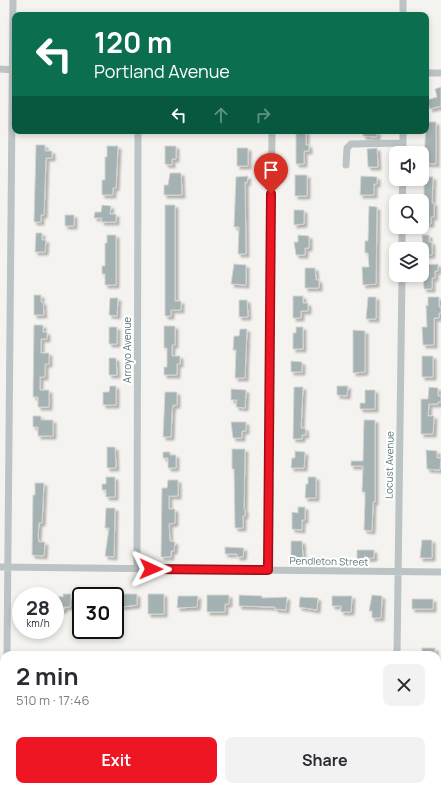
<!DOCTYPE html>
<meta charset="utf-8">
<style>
body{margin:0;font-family:Manrope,sans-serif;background:#f2f2f3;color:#2b2b33;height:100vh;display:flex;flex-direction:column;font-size:15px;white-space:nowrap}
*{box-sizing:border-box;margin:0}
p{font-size:13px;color:#7c7c81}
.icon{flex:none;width:22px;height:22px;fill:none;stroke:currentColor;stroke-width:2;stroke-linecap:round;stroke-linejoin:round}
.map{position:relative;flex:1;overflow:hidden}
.sheet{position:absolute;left:0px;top:651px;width:441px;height:140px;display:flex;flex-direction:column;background:#fff;border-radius:12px 12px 0 0;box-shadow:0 2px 6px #0003}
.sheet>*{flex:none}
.top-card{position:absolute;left:12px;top:12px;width:417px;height:122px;border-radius:8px;box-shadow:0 2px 6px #0003;background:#0b6e4f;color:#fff;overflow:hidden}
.fabs{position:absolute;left:389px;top:146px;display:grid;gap:8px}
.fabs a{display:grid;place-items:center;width:40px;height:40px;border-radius:8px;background:#fff;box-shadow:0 2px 6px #0003;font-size:20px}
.speed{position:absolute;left:12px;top:587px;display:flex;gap:8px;font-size:20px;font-weight:700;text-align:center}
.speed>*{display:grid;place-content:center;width:52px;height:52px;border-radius:50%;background:#fff;box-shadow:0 2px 6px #0003;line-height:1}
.speed small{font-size:10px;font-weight:400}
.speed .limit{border:2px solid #111;border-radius:6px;background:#fff;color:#111}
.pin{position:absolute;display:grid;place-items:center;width:34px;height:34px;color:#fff;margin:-41px -17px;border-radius:50% 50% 50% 0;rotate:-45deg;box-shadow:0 0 4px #0007}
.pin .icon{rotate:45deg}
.me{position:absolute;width:44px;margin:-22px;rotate:91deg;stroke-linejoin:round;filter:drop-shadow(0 0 3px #0008)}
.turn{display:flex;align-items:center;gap:14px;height:84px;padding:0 16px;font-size:18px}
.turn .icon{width:52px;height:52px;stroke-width:2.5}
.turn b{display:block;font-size:28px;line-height:34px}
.lanes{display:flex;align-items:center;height:38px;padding:0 16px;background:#0003;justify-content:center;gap:20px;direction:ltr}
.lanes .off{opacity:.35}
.round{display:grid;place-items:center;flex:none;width:42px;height:42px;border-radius:8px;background:#f2f2f3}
.summary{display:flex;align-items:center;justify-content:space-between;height:68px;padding:0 16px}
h1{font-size:24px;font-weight:700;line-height:30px}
.button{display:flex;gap:8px;margin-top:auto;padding:8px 16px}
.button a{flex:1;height:46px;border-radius:8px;background:#ed1622;color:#fff;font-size:16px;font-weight:700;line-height:46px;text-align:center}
.button a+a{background:#f2f2f3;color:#2b2b33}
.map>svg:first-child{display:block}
</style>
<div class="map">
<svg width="441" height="791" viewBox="0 0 441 791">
<defs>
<filter id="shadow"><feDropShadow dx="3" dy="3" stdDeviation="1" flood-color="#0004"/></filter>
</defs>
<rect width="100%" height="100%" fill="#f4f3ef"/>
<path fill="#a5b2b3" stroke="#d5d4d2" filter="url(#shadow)" d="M441,87V106L430,109L427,100L437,97L435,89Z
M426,122H436V164L424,163Z
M296,131H306V145H309V151H304V164H296Z
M363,131H377V137L363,136Z
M36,145H45V151H52V158H46L44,215H41V222H34Z
M107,146H118L116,188H113V195H102V180H105V157H107Z
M165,146H176V159H172V165L165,164Z
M237,148H248V166H237Z
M377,148L378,167H368L367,149Z
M170,173H181L182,195H164V185H168Z
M295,175H307V196H295Z
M248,176L247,183L245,182L246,254H238L239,227H234L236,177Z
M361,176L377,177V184H374V195H360Z
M424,177H433L432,203H434V217H431V224H423V217H424Z
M102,205L111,206L110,214H116V222H101L102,218H94L95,212H101Z
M165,205H175V301H181V310H171V316H165Z
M369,206L377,207L376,284L363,285L362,267H369L368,253H365V241H368Z
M294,210H304V224L294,225Z
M65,215H74V226H65Z
M36,233H42V240H46L45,252H35Z
M107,235H116V285H105V274H102V266H105V243H107Z
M298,235L309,236V248H305V255H296L294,242H298Z
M422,235H429V242H432V255H423Z
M234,264L246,265V285L231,284Z
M438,264V271H435V278H432V289H424L422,265Z
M305,268H315L316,280H319V288H305Z
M34,295H41V302H43L44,315H34Z
M293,296H303V303H308V311H301V318H293Z
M368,297H376V319H366Z
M428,297H439V307H441V313H439V318H434V345H423L422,327H427L426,305L428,306Z
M110,298H118L117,316L109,315Z
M239,300H247L248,317H239Z
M34,325H43V332H47V339H41V353H49V364H45V377H40V390H49V407H38V397H33Z
M164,326H175V345H172V356H180V364H177V375H164V367H167V348H164Z
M109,327H117V344H109Z
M296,327H303V349H293V333H296Z
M240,329H247L245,378H235L236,350H233L234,336H239Z
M353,330L365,331V372L353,373Z
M422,356H433V377H422Z
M109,358H116L117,375H109Z
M291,361L302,362V372H291Z
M110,386H116V405H103V392H109Z
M337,386H348L347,396L337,395Z
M294,387H303L301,428H305L306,435H302V439H293Z
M429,387L438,388V396H441V402H438V404H429L428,416H434L433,434H421V399H428Z
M231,389L246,390L245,408L236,407L237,400H231Z
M365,390H375V409H360V403H365Z
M165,392H177V405H173L172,411L171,437H163Z
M33,416H41V420H53V436H38V427H33Z
M364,420H375V502H373L372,531L364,530L365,502V492H362L363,466H351V461H363Z
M231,422H246V431H242V438H233Z
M107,447H115L116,468H107Z
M232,449H245L244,509H245V516H243V528H235L234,469H232Z
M426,450L437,451V458H441L440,470L427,469Z
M295,451L305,452L304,468H291L292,458H295Z
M163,452H170V455H176V468H168V458H163Z
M106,477H115V497H106V490H102V484H106Z
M308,477H316V498H305L306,484H308Z
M168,480H178V496H169V509H175V523L169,524L170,541L175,542L174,551H171V557H161L162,488H167Z
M35,483H44L42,523H39L38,536L39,542H45L44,556L32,555L33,495H35Z
M298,507H305V520H302V530L292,529V512L298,513Z
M106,508H115L114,557L105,556L109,528H105Z
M422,540H432V558H420Z
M291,541H302L303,558H291Z
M225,547L244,548L243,557H237V554H225Z
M357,550H374V558L357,559Z
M63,594H71L70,607H64V610H57V607H55V596L63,597Z
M122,594H137V605L121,607V604H115V597H122Z
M148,594H164V614H148Z
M207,595H229V604H225V612H207Z
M239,595L262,596V598L287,597L286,610L275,609V607L239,606Z
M372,595L382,596L381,618H372V611H369Z
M178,596H198L197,607L177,608Z
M332,596H352L351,612H341V606H332Z
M300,597L318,598L317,610L299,607Z
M412,599H433V609H412Z
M422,648H435V655H422Z"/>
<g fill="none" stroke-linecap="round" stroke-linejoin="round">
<path stroke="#bcc3c5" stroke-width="7" d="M403,0V15
M0,69L15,70
M426,73H441
M403,153V131
M346,165L347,148L351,144L403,143
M402,201L403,179
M402,249V227
M0,567L441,572
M137,569L138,131
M268,570L272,131
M7,655L13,0
M397,655L402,275
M0,712H4
M437,715H441
M7,787V791
M395,791V787"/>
</g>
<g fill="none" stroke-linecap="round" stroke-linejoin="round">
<g stroke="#9a0e16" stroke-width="10">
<path id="route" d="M151,569L268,570L271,194"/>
</g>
<use href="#route" stroke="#ed1622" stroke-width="7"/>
</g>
<g text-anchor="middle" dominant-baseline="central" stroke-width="4" stroke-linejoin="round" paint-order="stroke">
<g font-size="10" fill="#5d787c" stroke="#fff">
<text transform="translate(127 350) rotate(-90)">Arroyo Avenue</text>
<text transform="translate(389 465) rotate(-89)">Locust Avenue</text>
<text transform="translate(329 561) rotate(1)">Pendleton Street</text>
</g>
</g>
</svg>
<div class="fabs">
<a><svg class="icon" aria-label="sound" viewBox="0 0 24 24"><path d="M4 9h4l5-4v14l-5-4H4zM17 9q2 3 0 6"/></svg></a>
<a><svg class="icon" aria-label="search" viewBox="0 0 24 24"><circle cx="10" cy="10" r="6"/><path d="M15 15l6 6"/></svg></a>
<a><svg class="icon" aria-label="layers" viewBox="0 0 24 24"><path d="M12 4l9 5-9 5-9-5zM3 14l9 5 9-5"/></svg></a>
</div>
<div class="speed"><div>28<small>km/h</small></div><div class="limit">30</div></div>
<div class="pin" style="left:271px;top:194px;background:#d93025"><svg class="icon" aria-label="arrive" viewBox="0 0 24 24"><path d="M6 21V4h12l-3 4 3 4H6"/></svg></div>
<svg class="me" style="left:151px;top:569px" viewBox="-20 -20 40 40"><path d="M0-17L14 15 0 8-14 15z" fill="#ed1622" stroke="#fff" stroke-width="4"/></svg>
<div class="top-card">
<div class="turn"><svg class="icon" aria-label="left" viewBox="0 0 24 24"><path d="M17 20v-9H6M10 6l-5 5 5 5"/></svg><div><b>120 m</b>Portland Avenue</div></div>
<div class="lanes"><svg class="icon" aria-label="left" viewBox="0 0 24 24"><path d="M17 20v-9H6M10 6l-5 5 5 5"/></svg><svg class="icon off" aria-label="ahead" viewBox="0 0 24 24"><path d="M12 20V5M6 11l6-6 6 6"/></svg><svg class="icon off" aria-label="right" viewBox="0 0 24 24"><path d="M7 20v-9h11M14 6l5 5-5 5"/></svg></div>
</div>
<section class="sheet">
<div class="summary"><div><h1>2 min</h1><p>510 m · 17:46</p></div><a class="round"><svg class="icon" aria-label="close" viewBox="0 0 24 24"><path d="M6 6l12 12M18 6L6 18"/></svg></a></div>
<div class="button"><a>Exit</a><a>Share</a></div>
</section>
</div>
